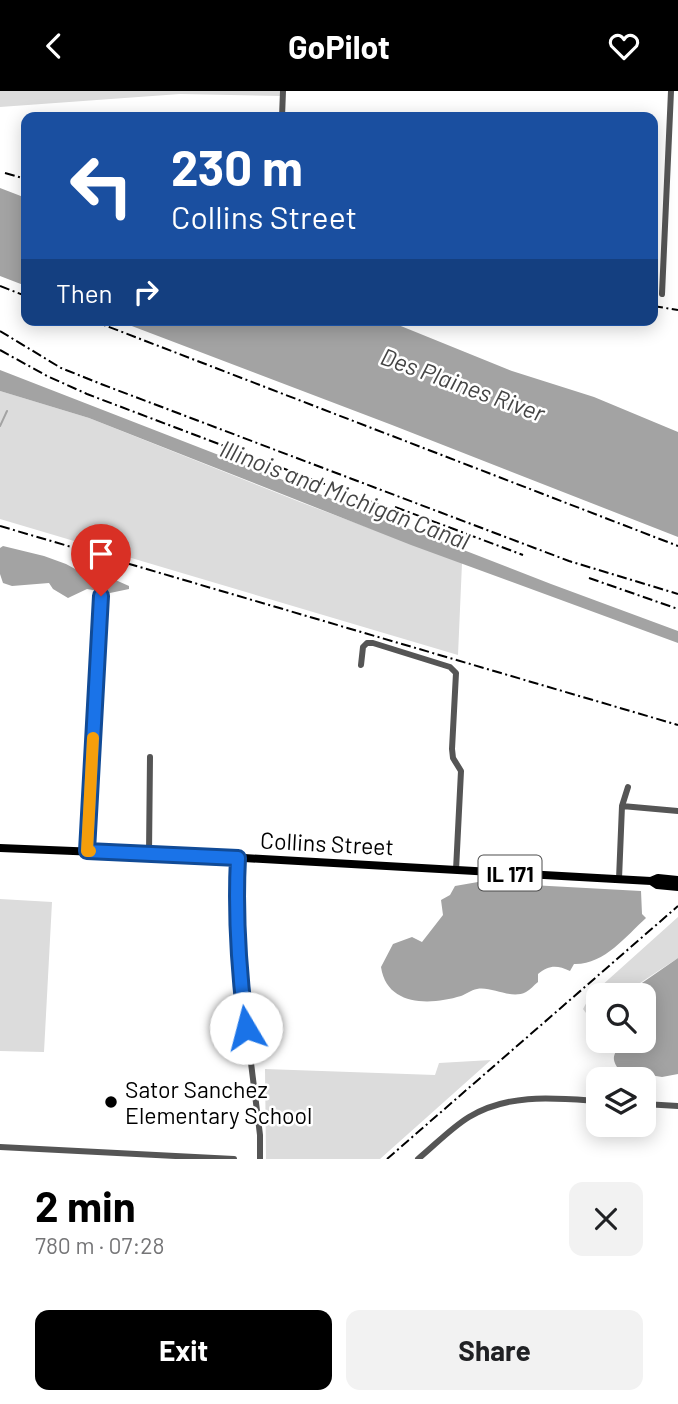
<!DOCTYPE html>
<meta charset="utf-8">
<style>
body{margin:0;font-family:Barlow,sans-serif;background:#f2f2f2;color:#202124;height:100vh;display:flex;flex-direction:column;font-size:26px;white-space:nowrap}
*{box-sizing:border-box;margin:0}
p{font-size:23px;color:#757577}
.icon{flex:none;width:38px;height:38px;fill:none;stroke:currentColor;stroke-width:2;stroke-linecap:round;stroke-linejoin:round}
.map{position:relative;height:1068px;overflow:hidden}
.panel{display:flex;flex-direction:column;background:#fff;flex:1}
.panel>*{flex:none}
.banner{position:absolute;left:21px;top:21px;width:637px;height:214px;border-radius:14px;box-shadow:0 4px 18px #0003;background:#1a4fa0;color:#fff;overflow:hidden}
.buttons{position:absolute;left:586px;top:892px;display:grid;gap:14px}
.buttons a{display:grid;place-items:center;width:70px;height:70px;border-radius:14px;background:#fff;box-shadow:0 4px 18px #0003;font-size:35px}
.pin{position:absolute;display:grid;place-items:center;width:60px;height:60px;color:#fff;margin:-72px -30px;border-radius:50% 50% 50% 0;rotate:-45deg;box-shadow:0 0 7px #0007}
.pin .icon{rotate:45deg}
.me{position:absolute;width:77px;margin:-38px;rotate:352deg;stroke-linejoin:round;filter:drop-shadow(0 0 5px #0008)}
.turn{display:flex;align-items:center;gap:24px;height:147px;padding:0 35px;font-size:32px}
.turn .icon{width:91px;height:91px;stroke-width:2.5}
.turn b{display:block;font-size:49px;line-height:60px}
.then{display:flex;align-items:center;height:66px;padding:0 35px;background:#0003;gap:14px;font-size:26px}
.round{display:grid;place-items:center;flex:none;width:74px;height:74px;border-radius:14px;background:#f2f2f2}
.summary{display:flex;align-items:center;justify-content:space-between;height:119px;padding:0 35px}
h1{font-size:42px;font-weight:700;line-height:52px;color:#000}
.button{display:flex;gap:14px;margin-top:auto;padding:14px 35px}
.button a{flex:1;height:80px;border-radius:14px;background:#000;color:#fff;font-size:28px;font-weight:700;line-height:80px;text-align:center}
.button a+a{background:#f2f2f2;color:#202124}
header{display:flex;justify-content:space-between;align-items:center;height:91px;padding:0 35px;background:#000;color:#fff;font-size:32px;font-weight:700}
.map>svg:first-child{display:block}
</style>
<header><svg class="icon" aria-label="back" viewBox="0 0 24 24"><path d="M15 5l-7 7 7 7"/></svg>GoPilot<svg class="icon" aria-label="heart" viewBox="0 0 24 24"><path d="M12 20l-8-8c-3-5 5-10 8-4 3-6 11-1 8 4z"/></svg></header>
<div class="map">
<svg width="678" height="1068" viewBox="0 0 678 1068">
<rect width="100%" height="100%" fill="#fff"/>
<path fill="#dcdcdc" d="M0,0H280V5L180,3L0,16Z
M0,300L89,327L300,411L462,472L458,564L0,428Z
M0,808L52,811L44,961L0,960Z
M678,826V867L634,896L629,905H598L586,922L583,918L590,905Z
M491,969L380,1068H266L265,978L435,984L439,972Z"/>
<path fill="#a3a3a3" d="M0,97L26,107V195L0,185Z
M116,229H386L512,280L594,306L678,341V446L392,334Z
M0,279L551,493L678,540V552L411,454L89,327L0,300Z
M3,455L44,465L66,473L90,486L111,487L129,495V498L110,502L87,498L68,507L53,498L49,492L12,495L3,492L0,483V457Z
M478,791L641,800L642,823L646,827C626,845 604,874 574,873L570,880C557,874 549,874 538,883V891C534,894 530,899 526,901C511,909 492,895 477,898C471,899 466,903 461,905C431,914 387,916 381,876L393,853L412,846L422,851L443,824L441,809L450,804L455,795Z
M678,867V983L662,986L619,979C609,965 616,964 620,950H644V905H629V901Z"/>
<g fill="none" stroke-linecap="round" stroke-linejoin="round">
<path stroke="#a3a3a3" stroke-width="2" d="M0,335L7,320"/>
<path stroke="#555" stroke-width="6" d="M282,26L283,0
M662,203L671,0
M361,574L363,556L367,552H373L450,576L456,582L452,658L453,667L461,680L456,779
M622,715L678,720
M87,760L101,505
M149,763L150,666
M238,767C234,860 249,952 260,1044V1068
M619,788L622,715L628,696
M644,1013L678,1015
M0,1056L234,1068
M418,1068C435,1054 451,1037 469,1026C509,1002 554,1007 598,1010"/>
<path stroke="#000" stroke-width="8" d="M0,757L244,767L651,790L658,787L678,789
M651,790L657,794L678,796"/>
<path stroke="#000" stroke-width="2" stroke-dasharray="10 3.5 2 3.5" stroke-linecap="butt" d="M5,82L26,88
M0,195L26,205
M653,215L678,219
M91,229L678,455
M0,240L61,277L101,293L569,470L678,503
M0,259L47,285L87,303L401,422
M395,416L523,464
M0,435L678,634
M589,487L678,518
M387,1068L678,815"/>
</g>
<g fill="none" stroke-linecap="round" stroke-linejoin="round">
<g stroke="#114b97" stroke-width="18">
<path id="route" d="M101,505L87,760L238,767C235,824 239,881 246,937"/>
</g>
<use href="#route" stroke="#1a73e8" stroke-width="12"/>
<path stroke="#f59e0b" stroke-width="12" d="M90,760H87L93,647"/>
</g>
<circle fill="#000" stroke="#fff" stroke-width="2.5" cx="111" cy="1011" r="7"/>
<g text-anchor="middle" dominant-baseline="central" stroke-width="5" stroke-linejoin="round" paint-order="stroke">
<rect fill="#fff" stroke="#4c4c4c" stroke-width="2" x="478.5" y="764.5" width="63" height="35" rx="5"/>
<g font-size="21" font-weight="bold" fill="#000">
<text x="510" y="782">IL 171</text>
</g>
<g font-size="23" fill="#000" stroke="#fff">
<text transform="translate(327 752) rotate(3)">Collins Street</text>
</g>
<g font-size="23" fill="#000" stroke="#fff" text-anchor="start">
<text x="125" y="998">Sator Sanchez<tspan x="125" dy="26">Elementary School</tspan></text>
</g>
<g font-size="24" font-style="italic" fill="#444" stroke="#fff">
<text transform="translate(463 293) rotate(20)">Des Plaines River</text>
<text transform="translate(345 403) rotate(21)">Illinois and Michigan Canal</text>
</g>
</g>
</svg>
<div class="buttons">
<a><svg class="icon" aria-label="search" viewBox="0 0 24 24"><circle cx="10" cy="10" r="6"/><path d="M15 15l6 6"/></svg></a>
<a><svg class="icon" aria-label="layers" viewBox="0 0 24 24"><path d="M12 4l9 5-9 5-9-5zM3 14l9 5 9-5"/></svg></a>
</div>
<div class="pin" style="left:101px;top:505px;background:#d93025"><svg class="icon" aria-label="arrive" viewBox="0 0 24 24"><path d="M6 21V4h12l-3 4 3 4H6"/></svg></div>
<svg class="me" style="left:246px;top:937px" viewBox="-20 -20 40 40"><circle r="19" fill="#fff"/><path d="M0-13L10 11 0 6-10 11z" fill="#1a73e8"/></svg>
<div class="banner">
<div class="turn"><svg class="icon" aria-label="left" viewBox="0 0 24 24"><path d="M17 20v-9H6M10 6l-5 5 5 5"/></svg><div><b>230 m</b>Collins Street</div></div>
<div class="then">Then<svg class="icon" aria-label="right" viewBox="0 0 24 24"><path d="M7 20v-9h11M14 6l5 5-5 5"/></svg></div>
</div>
</div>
<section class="panel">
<div class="summary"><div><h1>2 min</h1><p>780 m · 07:28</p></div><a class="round"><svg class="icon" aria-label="close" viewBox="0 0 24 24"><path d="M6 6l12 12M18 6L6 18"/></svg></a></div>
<div class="button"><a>Exit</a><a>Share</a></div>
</section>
